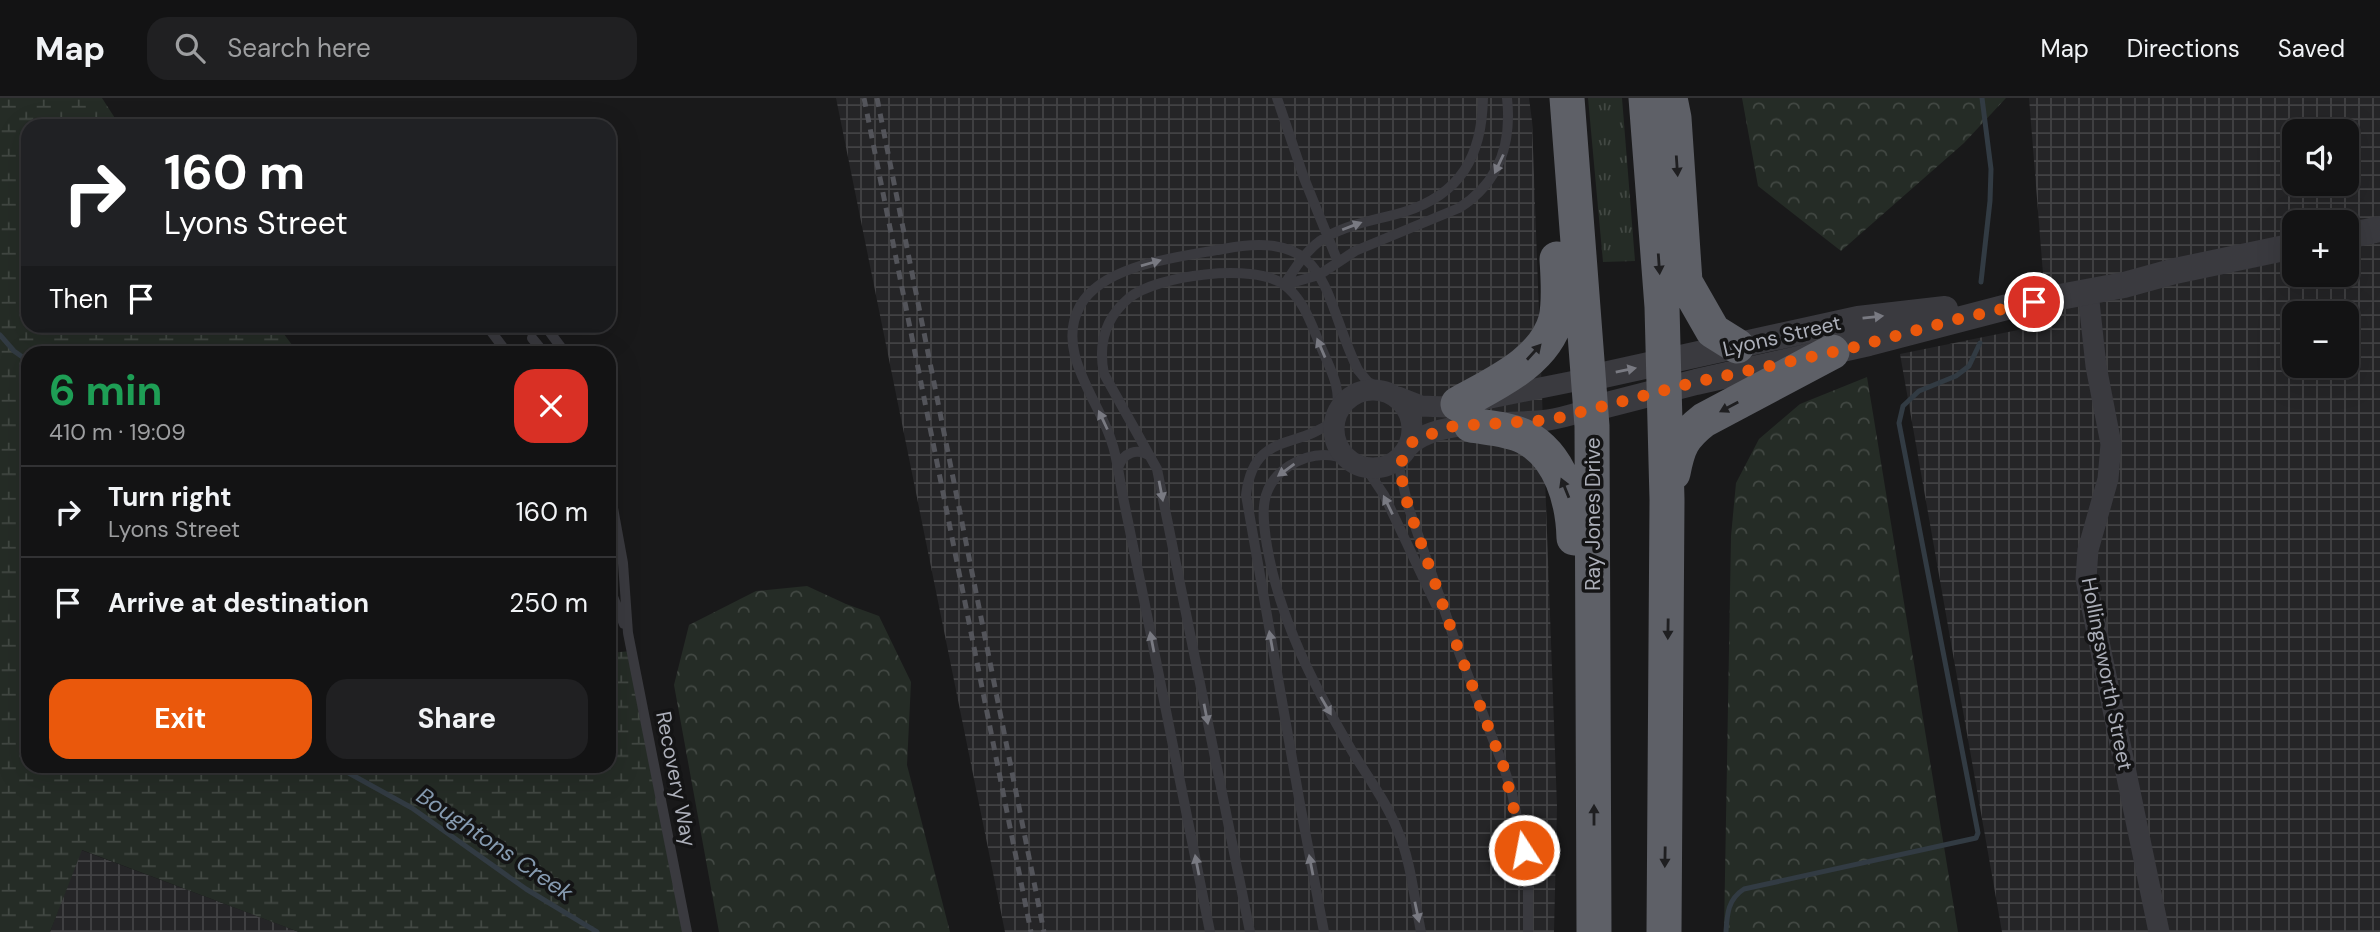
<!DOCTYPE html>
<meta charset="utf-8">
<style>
body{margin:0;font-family:"DM Sans",sans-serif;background:#202022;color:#f1f3f6;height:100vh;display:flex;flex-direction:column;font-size:26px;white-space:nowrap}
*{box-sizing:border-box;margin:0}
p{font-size:23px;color:#9d9ea0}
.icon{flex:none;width:38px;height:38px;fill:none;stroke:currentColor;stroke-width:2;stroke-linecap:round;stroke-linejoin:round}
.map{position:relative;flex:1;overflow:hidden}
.details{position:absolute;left:21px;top:248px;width:595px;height:427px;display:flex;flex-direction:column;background:#131314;border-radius:21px;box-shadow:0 7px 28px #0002,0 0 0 2px #323234}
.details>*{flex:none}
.top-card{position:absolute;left:21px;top:21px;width:595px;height:214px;border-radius:21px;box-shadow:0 7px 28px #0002,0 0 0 2px #323234;background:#202124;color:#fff;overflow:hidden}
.buttons{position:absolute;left:2282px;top:21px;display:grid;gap:14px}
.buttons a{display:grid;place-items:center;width:77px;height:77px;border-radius:14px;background:#131314;box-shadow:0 7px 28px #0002,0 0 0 2px #323234;font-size:35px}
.pin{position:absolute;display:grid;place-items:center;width:60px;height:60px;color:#fff;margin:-30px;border:4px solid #fff;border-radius:50%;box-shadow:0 2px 7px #0007}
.me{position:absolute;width:77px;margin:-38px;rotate:349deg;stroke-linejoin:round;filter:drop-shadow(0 0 5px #0008)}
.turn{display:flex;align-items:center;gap:24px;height:147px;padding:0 28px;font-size:32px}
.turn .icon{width:91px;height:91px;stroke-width:2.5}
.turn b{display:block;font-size:49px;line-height:60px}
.then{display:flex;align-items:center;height:66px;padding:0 28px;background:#0003;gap:14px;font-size:26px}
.round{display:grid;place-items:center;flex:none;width:74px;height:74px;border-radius:21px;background:#202022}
.headline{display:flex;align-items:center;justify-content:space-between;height:119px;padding:0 28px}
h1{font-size:42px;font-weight:700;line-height:52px;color:#1e9e55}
.button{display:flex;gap:14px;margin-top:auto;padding:14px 28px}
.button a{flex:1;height:80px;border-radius:21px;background:#ea580c;color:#fff;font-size:28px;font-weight:700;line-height:80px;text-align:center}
.button a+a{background:#202022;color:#f1f3f6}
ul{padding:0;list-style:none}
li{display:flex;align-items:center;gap:21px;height:91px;padding:0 28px;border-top:2px solid #323234}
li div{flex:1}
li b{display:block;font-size:26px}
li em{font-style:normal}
header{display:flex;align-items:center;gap:42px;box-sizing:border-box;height:98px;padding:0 35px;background:#131314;border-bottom:2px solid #323234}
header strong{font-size:33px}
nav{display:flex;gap:38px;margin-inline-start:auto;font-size:24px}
.search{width:490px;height:63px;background:#202022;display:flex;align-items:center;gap:18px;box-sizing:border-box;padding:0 24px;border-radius:21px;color:#9d9ea0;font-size:26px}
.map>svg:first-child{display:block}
</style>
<header>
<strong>Map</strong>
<div class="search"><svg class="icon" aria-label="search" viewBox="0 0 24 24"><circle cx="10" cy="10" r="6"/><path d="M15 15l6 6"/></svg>Search here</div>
<nav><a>Map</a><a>Directions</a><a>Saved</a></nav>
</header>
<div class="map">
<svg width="2380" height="834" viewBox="0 0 2380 834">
<defs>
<pattern id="industrial-grid" width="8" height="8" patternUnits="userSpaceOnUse" patternTransform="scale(1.75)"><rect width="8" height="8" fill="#252527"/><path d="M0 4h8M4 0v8" fill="none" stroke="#424244"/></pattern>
<pattern id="grass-tufts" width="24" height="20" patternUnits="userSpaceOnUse" patternTransform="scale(1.75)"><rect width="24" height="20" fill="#252c26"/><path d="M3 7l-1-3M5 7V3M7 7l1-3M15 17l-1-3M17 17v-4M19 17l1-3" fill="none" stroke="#424843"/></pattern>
<pattern id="forest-crowns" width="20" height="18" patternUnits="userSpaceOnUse" patternTransform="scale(1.75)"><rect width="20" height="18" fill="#252c26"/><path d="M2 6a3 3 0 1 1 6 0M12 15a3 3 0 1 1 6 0" fill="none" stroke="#424843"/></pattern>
<pattern id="wetland-marsh" width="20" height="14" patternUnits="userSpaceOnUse" patternTransform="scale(1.75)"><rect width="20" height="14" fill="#252c26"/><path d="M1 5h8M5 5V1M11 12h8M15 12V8" fill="none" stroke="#424843"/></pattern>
</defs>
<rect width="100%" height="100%" fill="#19191a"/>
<path fill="url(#industrial-grid)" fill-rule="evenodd" d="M836,0H1529L1532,23L1557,709L1554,834H1005Z
M2029,0H2380V834H2002L1900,256L2047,226ZM2294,33H2347V86H2294ZM2294,124H2347V177H2294ZM2294,215H2347V268H2294Z
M81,752L299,834H50Z"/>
<path fill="url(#grass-tufts)" d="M1588,0H1622L1635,163L1603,164Z"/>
<path fill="url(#forest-crowns)" d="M1742,0H2006L1964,45L1841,153L1758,88Z
M1867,279L1958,834H1724L1731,438L1736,385L1759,341L1800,306Z
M807,488L846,506L879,518L911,584L907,667L950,834H719L674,587L689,527L756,493Z"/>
<path fill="url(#wetland-marsh)" d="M0,0H102L120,28H28V228H278L298,255L28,256V668H609V555L631,553L687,834H299L82,752L50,834H0Z"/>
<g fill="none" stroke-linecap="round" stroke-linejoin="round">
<path stroke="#323b43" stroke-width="5" d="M1981,184L1990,103L1991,71L1982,0
M0,237L14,253L28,263
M336,668L412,710L526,791L597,834
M1726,834C1727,816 1728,801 1744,791L1976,740L1978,735L1899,325L1903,308L1919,293L1956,278L1969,268L1980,245"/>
<path stroke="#3a3a3f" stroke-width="10" d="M1277,0L1304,80L1338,164
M1284,187L1319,177L1355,153L1459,110C1499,85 1512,45 1507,0
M1284,187C1296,169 1307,150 1326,139C1351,125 1377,122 1404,114C1461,96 1482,58 1483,0
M487,228L508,256
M546,229L566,256
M532,240L545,256
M1405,355L1399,369L1408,408L1460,557L1503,667L1512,695L1524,753L1528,792V834
M1349,363C1328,353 1308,356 1289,368C1258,388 1262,417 1267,448C1280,523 1314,588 1352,653C1367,678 1386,703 1397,731C1411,762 1414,800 1421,834
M1357,368L1370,376L1384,397L1436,507
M1118,370C1123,354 1138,349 1151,359
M609,388L623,465L628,535L687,834
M609,489L624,526
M1210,834C1188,723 1166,613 1144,502C1137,466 1129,430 1122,394C1119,377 1117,358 1111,342C1098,301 1055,253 1080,208C1103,166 1180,159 1223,151C1332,130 1321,196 1358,272L1368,284L1387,294
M1250,834L1157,371L1104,276C1098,246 1105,220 1129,200C1157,177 1253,165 1283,186C1304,201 1311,226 1321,249C1331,273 1341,288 1337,315
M1324,834L1300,706L1246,397C1254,332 1297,353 1334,322"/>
<path stroke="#3a3a3f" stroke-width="21" d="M2088,194L2096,268L2111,346L2108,381L2088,452L2086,481L2159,834
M1334 331a39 39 0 1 1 78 0a39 39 0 1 1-78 0Z
M1398,299L1421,308L1446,309L1590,280
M1409,348C1437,320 1510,327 1548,322C1562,320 1577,315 1591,311"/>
<path stroke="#3a3a3f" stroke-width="26" d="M2347,138L2380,131
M1590,280L1858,221L1945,211
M1591,311L1696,284L1869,245L2007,209L2124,187L2175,173L2294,148"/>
<path stroke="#5e6067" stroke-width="35" d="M1567,0L1592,328L1594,834
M1646,0L1662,209L1667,402L1664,834
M1670,0L1674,20L1685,184L1713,233L1737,248
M1458,306C1493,286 1544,265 1556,221C1560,203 1558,179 1557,161
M1471,327C1489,330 1509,331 1525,339C1561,358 1573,403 1574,440
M1673,375C1678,349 1682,339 1704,322L1832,254"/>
<path stroke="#53545a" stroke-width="5" stroke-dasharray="9 7" stroke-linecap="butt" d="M864,0L1031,834
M877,0L1044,834"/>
</g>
<defs><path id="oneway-solid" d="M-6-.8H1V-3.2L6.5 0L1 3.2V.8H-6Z" transform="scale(1.75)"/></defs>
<g fill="#797a82">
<use href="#oneway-solid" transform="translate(1499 66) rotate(115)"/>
<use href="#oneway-solid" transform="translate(1352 128) rotate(-21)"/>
<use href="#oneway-solid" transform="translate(1151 165) rotate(-16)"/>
<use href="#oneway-solid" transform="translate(1873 219) rotate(-6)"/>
<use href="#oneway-solid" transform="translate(1321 250) rotate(-113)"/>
<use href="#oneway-solid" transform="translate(1626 272) rotate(-12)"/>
<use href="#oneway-solid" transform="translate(1103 322) rotate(-115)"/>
<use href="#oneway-solid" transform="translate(1286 372) rotate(144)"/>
<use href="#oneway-solid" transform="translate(1161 393) rotate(79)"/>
<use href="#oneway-solid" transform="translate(1388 407) rotate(-116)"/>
<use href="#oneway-solid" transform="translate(1271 543) rotate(-100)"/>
<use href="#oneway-solid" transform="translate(1152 544) rotate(-101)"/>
<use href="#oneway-solid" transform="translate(1326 608) rotate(60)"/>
<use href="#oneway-solid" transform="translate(1206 616) rotate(79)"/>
<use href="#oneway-solid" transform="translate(1197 767) rotate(-101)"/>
<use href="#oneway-solid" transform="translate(1311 767) rotate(-101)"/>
<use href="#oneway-solid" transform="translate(1417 814) rotate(78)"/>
</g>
<g fill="#1f1f21">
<use href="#oneway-solid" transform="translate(1677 68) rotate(86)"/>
<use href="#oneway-solid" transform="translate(1659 166) rotate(86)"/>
<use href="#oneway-solid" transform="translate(1534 254) rotate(-48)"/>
<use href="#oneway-solid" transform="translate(1729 309) rotate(152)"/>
<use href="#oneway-solid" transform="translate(1565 390) rotate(-112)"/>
<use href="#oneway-solid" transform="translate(1668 531) rotate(91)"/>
<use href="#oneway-solid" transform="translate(1594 717) rotate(-90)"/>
<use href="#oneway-solid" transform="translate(1665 759) rotate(91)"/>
</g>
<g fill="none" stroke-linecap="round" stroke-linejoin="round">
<path stroke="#ea580c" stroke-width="12" stroke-dasharray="0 21.6" d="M1524,752L1503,667L1460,556L1408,408L1399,369L1409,348L1414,342L1454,328L1550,322L1696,284L1851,250L1958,221L2034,204"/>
</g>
<g text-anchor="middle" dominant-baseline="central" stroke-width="7" stroke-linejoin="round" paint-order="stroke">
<g font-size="21" fill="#acafb9" stroke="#141415">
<text transform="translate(1782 238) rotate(-13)">Lyons Street</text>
<text transform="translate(1593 416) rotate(-90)">Ray Jones Drive</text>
<text transform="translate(2107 576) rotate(79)">Hollingsworth Street</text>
<text transform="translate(676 681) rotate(79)">Recovery Way</text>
</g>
<g font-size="23" font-style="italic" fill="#869bb1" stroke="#141415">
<text transform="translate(495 746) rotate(34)">Boughtons Creek</text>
</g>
</g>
</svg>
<div class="buttons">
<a><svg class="icon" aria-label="sound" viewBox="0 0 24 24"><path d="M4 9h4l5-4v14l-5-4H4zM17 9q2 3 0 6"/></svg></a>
<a>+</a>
<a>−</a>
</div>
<div class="pin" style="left:2034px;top:204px;background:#d93025"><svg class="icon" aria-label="arrive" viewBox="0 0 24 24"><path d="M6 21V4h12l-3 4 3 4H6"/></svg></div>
<svg class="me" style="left:1524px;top:752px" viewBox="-20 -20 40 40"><circle r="17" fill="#ea580c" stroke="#fff" stroke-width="3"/><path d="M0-11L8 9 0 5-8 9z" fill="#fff"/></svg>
<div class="top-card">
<div class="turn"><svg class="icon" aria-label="right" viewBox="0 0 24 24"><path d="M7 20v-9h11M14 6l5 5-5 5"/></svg><div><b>160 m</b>Lyons Street</div></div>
<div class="then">Then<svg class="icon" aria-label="arrive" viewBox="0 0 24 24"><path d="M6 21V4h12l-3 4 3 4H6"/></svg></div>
</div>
<section class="details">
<div class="headline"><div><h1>6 min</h1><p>410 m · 19:09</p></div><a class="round" style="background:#d93025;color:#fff"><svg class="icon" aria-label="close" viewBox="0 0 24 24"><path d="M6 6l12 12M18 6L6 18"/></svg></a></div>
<ul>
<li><svg class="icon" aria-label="right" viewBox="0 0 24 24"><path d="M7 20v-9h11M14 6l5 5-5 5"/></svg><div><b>Turn right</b><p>Lyons Street</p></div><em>160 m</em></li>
<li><svg class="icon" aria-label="arrive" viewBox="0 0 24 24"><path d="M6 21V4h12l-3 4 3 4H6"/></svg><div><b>Arrive at destination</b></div><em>250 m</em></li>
</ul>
<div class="button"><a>Exit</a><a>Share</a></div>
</section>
</div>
